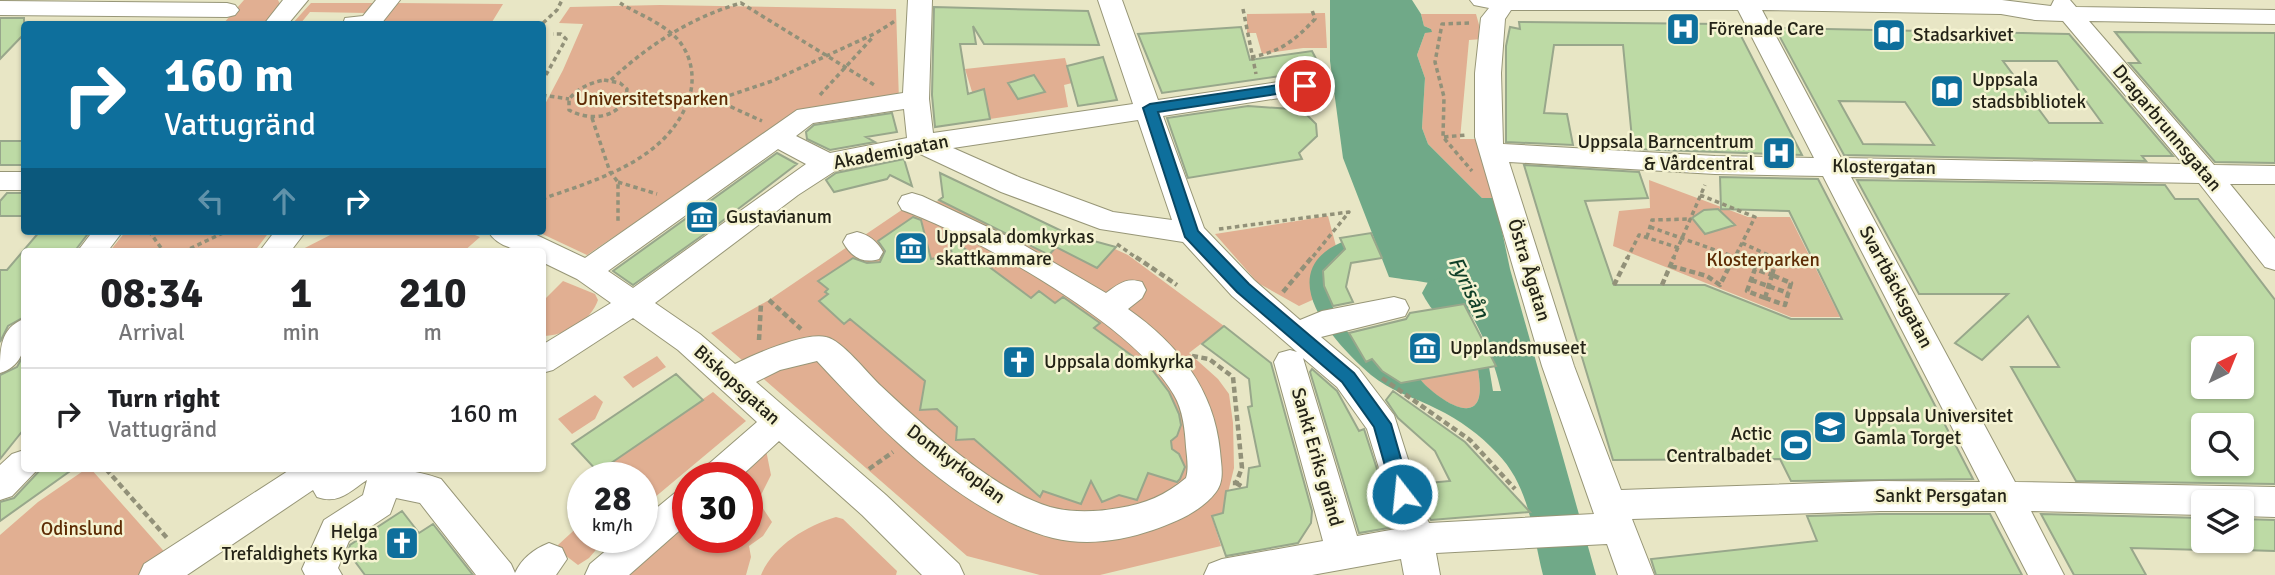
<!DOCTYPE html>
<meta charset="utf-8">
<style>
body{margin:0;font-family:Signika,sans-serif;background:#f2f2f2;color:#202124;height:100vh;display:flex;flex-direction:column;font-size:26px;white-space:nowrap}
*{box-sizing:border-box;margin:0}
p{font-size:23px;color:#757577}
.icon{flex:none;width:38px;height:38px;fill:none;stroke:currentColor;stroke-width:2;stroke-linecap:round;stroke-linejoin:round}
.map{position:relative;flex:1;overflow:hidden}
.sheet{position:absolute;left:21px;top:248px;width:525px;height:224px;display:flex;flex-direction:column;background:#fff;border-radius:7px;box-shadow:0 2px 5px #0004}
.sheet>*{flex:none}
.guide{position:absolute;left:21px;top:21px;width:525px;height:214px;border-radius:7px;box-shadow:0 2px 5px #0004;background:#0e6f9c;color:#fff;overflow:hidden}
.needle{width:46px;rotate:43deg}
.fabs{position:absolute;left:2191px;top:336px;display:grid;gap:14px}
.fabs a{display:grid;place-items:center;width:63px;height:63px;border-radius:7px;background:#fff;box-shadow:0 2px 5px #0004;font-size:35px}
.speed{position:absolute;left:567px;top:462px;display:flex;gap:14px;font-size:35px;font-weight:700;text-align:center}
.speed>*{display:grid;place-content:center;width:91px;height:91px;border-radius:50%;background:#fff;box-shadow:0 2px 5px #0004;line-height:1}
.speed small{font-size:18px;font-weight:400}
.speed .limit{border:10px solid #d22;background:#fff;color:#111}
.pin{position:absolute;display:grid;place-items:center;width:60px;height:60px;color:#fff;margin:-30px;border:4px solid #fff;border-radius:50%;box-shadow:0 2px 7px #0007}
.me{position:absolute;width:77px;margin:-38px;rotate:344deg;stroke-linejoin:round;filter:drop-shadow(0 0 5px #0008)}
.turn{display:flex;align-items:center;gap:24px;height:147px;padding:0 28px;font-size:32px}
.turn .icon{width:91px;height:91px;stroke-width:2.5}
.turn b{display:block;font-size:49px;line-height:60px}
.lanes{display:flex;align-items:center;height:66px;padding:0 28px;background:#0003;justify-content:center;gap:35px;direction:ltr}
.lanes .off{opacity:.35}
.eta{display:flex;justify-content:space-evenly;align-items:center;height:119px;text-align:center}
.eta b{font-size:42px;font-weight:700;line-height:49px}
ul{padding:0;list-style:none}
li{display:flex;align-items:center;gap:21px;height:91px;padding:0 28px;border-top:2px solid #e0e0e0}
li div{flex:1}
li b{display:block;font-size:26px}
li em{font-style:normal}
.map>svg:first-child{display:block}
</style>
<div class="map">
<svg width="2275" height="575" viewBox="0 0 2275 575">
<rect width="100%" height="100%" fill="#e8e6c5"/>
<path fill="#e1af92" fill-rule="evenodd" d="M244,0H278L282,8L269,24H223Z
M311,3H375L368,13L310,12L300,24H292Z
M396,3L503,4L492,22L383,21Z
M660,5L896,9L899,101L766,134L587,255L536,231H542L543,108L563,70L583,24L559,23L570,7Z
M1325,13L1327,48H1303L1262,54L1256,33H1247V14Z
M1421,14H1476L1483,39L1469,40L1460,139H1478L1495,198H1482L1428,144L1422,128L1425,78L1417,55L1425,33L1431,29L1424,26Z
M1065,58L1072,83L1064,85L1068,107L990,119L985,94L973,95L965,69ZM1034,76L1044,92L1018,99L1008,83Z
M1649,180L1748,217H1790L1840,317H1791L1613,246L1619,211L1650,208Z
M942,201L1049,255L1068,234L1104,244L1128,255L1224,326L1189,353L1218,379L1229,394L1233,423L1234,468L1223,513L1212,517L1221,546L1100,575H1040L967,556L711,333L769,300L912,203Z
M1328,216L1337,250L1328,256L1319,297L1299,306L1258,283L1215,234Z
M126,231H270L254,252H109Z
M338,231H465L480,237L463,252H297Z
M563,281L595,294L598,300C591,321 565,336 543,336V301Z
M657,356L666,367L633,388L623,377Z
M1478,369C1479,378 1481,388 1479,397C1472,426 1428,391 1420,379Z
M713,392L746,421L642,508V478H604L598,472Z
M595,395L603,402L595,419L572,434L558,419Z
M766,450L771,475L758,501L772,522L763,536L749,546L751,557L746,575H610L688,508V537H747V478H724Z
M86,469H91L185,575H0V535L38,502Z
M836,517L843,519L897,571L896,575H761C773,546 806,526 836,517Z
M583,522V537H607L589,558L578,565L557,549L558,545Z"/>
<path fill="#70a988" d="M1330,0H1412L1421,14L1424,26L1431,29L1432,32L1425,33L1417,55L1425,78L1422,128L1428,144L1482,198H1495L1510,269L1596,575H1543C1532,531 1530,487 1497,453C1480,435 1460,420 1437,409C1416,398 1390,391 1371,375C1335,344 1270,273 1342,242L1347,252L1337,256L1323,271L1324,285L1335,312L1347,331L1382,371L1420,379C1429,391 1472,426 1479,397C1481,388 1479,378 1478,369L1489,367L1493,391H1501C1495,362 1474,306 1449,289C1438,282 1404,280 1389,277L1343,158L1330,61Z"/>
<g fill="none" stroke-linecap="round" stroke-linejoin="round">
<path fill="#70a988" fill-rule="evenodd" d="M1443,277C1460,282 1466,290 1474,305L1468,316C1442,324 1434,315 1422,293L1428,282Z"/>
</g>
<path fill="#bddaa5" stroke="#98a78b" stroke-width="2" fill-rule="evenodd" d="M934,7L1088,11L1099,45L984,44L973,26L976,44H960L968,94L984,89L990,119L935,127L932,95Z
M0,18H24V34L0,59Z
M1519,22L1723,24L1725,29L1737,28L1802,155L1633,149L1623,45H1554L1544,113L1567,114L1573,145L1506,142V46L1510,27L1520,29Z
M1241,27L1250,60L1312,51L1322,70L1162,93L1138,34Z
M1775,28L2069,34L2173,156H2142L2146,161L1844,155ZM2003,61H2057L2102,123H2049ZM1839,101L1905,102L1934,145L1863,144Z
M2115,32L2275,33V163L2215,162L2129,63H2140Z
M1103,57L1117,100L1078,106L1067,66Z
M1034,75L1045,92L1018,99L1008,83Z
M1248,106L1292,109L1307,115L1316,124L1317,136L1299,153L1302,159L1188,178L1167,118Z
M892,113L897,132L866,137L875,142L830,150L807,139L806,132L814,125Z
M0,141H24V165H0Z
M777,153L797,164L717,225L633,285L613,271Z
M904,159L912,186L890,175L887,179L834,192L826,180L836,173Z
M1524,165L1639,172L1648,198L1585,201L1614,285H1705L1791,319H1842L1789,211L1721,209L1720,177L1818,179L1973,479L1791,481L1780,459L1613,460Z
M940,173L1068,234L1116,247L1097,268L1056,247L1049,255L939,200L943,197Z
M1857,180L2165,185L2175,199H2198L2275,300V484L2076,481L2011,367H2059L2028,316L1982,360L1955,343L2008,294H1919ZM2203,348H2242V387H2203ZM2203,425H2242V464H2203Z
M24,193V216H0V201L7,193Z
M1718,209L1735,225L1705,234L1692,218L1704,210Z
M913,217L921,220L931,259L952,255L949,237L1031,298L1039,291L1055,303L1063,297L1100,323L1094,328L1153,371L1169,392L1179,414L1181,425L1177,436L1171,441L1172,449L1179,454L1185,467L1180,479L1177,482L1148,473L1137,500L1119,495L1102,502L1091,481L1081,504L1043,491L1040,497L974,439L956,440L957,427L937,409L920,410L925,381L850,319L844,324L819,301L828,294L825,292L828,289L818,281L853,258L867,263L880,262L885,251L878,241Z
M40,231H90L74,252H24V317L8,326L0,342V270H7Z
M1371,233L1382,258L1351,263L1346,287L1353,302L1333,306L1324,286L1323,271L1345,249L1340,238Z
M1464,304L1496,366L1401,383L1382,371L1372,359L1366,362L1349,333L1406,319L1410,313Z
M1224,326L1271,363L1312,511L1311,523L1298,543L1226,556L1212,516L1223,513L1226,491L1247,487L1249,468L1260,466L1248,407L1252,406L1249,379L1202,344Z
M24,354V429L0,459V375L17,367Z
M1312,369L1337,391L1359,431L1364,429L1389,506L1401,511L1415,506L1421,495L1418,484L1450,481L1435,451L1398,418L1386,400L1393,391L1465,442L1530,512L1431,520L1426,513L1412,509L1399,514L1394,527L1359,533L1310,372Z
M676,374L703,400L598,472L572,444Z
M41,469H73L0,521V502L14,498Z
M402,511L419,533L433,524L473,575H365L348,552L350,545Z
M1880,514H1990L2022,575H1656L1651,559L1817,541L1807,516Z
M2041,514L2203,518V550L2131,548L2146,575H2074Z
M2242,519L2275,520V551L2242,550Z"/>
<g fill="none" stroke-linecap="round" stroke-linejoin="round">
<g stroke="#979677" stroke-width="2">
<path id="minor" d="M283,0H308L288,24H264Z
M376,0H400L381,24H343L345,18L363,16Z
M908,0H932L929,99L933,133L1133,104L1098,0H1122L1158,100L1305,78L1314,80L1318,86L1314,92L1305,94L1163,116L1204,228L1254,280L1300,320L1322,311L1394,297L1405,300L1409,308L1405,316L1321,337L1359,369L1394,415L1419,494L1414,504L1402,509L1390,504L1367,429L1337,387L1303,358L1357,536L1396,529L1401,515L1413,511L1425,515L1429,523L1594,514L1542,366L1475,137V73L1481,18L1489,8L1474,5L1470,0H2002L2051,6L2054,0H2070L2076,7L2275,10V24L2089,21L2214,165L2275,166V184H2230L2275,239V270L2265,267L2199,183L1851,177L2015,482L2275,487V517L2242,516V502H2203V515L2031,511L2064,575H2028L1995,511H1880L1632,519L1654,575H1618L1607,544L1436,553L1440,575H1404L1401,559L1312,575H1204L1209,564L1222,559L1323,541L1274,362L1279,353L1290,350L1297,352L1232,296L1183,242L1100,229L1001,192L918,153L835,171L798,195L655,303L700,334L735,364C755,354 805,332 826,337C842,340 868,374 881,386C925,427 993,490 1050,507C1072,513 1097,512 1119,508C1145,504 1166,495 1186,478C1189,469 1187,457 1186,447C1185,430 1183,410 1174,395C1135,325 977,237 902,210L898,203L902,196L912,193L922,196L1015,240L1106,293C1119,284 1126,277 1142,282L1146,290L1142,298L1128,309C1178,344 1214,389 1220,451C1221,465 1225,480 1216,492C1201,512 1175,522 1153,530C1121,541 1086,546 1053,538C963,515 879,428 817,361L780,370L756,382L886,495L959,564L964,575H922L862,515L779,441L739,478H699L704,468L757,422L678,350L633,318L553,370L542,373V345L611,303L577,279L542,262V252C524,252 498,249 488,231H528L585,258L797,110L903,93ZM1511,10H1738L1814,158L1715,156L1503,144L1501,73L1505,19ZM1762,10L2001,14L2035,20L2063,21L2183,164L1841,158ZM904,109L907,138L830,153L796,136L813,123ZM1138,120L1172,220L1113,212L1021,178L953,148ZM778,149L806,164L633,288L608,271ZM1509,162L1715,174L1823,176L1980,482L1880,481L1621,490L1574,366Z
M0,1L227,3L235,5L239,10L235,15L227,17L0,15Z
M0,172H24V190H0Z
M93,231H123L107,252H77Z
M275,231H306L290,252H259Z
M857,232C869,235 877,241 883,252L879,259C863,264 851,257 843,242L847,235Z
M24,319C26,342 26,365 0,373C0,349 0,328 24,319Z
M24,450V469H38L12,496L0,500V465L12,454Z
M291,469C340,469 395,462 441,479L511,564L515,573C522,558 534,549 549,543L562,548L567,559L556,575H476L420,503L396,498L390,514L349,541L338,568L342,575H305L302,569L324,520L363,495L367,480C350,491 339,505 317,497L313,490L187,575H139L144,564Z
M688,487V523L629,575H585L590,564L622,537H642V520L676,492Z"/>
</g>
<path stroke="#929179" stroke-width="3.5" stroke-dasharray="4.5 3.5" stroke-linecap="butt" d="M1243,9L1256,74
M543,23L557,10L562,0
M1469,23L1442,24L1435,62L1444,97L1443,137L1472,171
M1251,57C1281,52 1295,40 1315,19L1312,10
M604,80L620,83L627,89C624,119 590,122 569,110V99C579,88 589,83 604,80Z
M611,80C648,45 692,17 741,3L876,86
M542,82L566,39L561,34H553
M542,95L569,99
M820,95L873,37
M716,100L762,121
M627,102L659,97L716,100L772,81L876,33L895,21
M592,118L610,172L618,182V223
M1444,137L1466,135
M618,182L657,194
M1700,195L1755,217L1734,259
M542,199C596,180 666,161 688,101C695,83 693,61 682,45C669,25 639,15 620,3
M1650,227L1735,257
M1219,229L1349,212L1311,259
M149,231L164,252
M1647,237L1652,220L1691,219
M1742,243L1777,259
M1117,244L1138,259
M183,252L227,231
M1627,259L1639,235L1679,248
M1673,259L1705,185"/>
<path stroke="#929179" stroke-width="4.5" stroke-dasharray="6 3.5" stroke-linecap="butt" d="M1136,257L1177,285
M1671,266L1707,276L1720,285L1734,257
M1772,275L1777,257
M1751,280L1788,293
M1614,285L1628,257
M1662,285L1674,257
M1283,292L1312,257
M1765,298L1785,305L1791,283L1772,275
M1765,298L1747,291L1755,269L1772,275
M1765,298L1772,275
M769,300L801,329
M759,340L761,304
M1192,356L1209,359L1233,377L1242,468L1236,483H1232
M1382,378L1470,440L1515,489
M106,469L167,538
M869,469L893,452
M1236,483L1243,487"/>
<use href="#minor" fill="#fff" fill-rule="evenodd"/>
</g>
<path fill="#0e6f9c" stroke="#094865" stroke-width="2" d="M1305,81L1310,83V89L1158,112L1198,231L1249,284L1354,373L1391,424L1411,494L1408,500L1402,502L1395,500L1393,494L1374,427L1342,382L1237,292L1185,237L1143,108L1150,104Z"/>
<defs>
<g id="hospital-square" transform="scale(1.75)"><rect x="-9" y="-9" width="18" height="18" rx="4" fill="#0e6f9c" stroke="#f5f3d2"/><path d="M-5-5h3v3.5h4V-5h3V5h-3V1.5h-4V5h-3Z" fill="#fff"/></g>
<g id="library-square" transform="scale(1.75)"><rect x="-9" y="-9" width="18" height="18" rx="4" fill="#0e6f9c" stroke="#f5f3d2"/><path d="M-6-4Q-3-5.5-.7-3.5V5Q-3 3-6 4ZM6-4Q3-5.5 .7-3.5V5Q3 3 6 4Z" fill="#fff"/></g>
<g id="museum-square" transform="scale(1.75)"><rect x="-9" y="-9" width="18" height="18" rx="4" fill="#0e6f9c" stroke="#f5f3d2"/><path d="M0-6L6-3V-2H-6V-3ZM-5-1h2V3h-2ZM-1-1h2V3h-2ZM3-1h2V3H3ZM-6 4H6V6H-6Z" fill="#fff"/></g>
<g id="church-square" transform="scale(1.75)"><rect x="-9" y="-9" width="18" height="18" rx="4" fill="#0e6f9c" stroke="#f5f3d2"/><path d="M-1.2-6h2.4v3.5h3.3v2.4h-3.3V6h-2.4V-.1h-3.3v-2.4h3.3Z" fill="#fff"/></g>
<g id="university-square" transform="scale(1.75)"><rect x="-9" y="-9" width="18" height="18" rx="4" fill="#0e6f9c" stroke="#f5f3d2"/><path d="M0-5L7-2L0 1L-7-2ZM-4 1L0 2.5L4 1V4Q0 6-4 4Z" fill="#fff"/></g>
<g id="stadium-square" transform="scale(1.75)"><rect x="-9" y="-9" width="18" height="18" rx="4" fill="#0e6f9c" stroke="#f5f3d2"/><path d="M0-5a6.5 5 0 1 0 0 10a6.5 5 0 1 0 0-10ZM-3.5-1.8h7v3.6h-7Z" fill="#fff"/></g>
</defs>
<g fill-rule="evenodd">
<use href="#hospital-square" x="1683" y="29"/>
<use href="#library-square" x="1889" y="35"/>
<use href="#library-square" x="1947" y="91"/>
<use href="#hospital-square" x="1779" y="153"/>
<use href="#museum-square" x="702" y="217"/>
<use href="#museum-square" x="911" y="248"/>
<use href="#museum-square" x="1425" y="348"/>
<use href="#church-square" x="1019" y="362"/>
<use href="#university-square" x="1830" y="427"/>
<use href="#stadium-square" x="1796" y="445"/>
<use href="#church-square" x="402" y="543"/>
</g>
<g text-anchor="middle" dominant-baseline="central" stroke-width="5" stroke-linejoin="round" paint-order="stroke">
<g font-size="19" fill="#242317" stroke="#f5f3d2" text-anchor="start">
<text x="1708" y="29">Förenade Care</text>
<text x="1913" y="35">Stadsarkivet</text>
<text x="1972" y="80">Uppsala<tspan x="1972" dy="22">stadsbibliotek</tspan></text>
<text x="1754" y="142" text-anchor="end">Uppsala Barncentrum<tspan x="1754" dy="22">&amp; Vårdcentral</tspan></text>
<text x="726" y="217">Gustavianum</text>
<text x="936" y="237">Uppsala domkyrkas<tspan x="936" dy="22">skattkammare</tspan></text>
<text x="1450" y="348">Upplandsmuseet</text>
<text x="1044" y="362">Uppsala domkyrka</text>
<text x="1854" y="416">Uppsala Universitet<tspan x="1854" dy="22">Gamla Torget</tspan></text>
<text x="1772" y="434" text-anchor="end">Actic<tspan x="1772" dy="22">Centralbadet</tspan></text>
<text x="378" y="532" text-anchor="end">Helga<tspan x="378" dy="22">Trefaldighets Kyrka</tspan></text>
</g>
<g font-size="19" fill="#5d2b04" stroke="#f5f3d2">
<text x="652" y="99">Universitetsparken</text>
<text x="1763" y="260">Klosterparken</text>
<text x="82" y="529">Odinslund</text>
</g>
<g font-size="19" fill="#242317" stroke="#f5f3d2">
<text transform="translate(2167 128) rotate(50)">Dragarbrunnsgatan</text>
<text transform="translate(891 152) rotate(-11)">Akademigatan</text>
<text transform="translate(1884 167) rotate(1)">Klostergatan</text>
<text transform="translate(1529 270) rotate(73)">Östra Ågatan</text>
<text transform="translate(1896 287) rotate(62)">Svartbäcksgatan</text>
<text transform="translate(737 385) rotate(42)">Biskopsgatan</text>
<text transform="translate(1317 457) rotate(74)">Sankt Eriks gränd</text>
<text transform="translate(956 464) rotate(37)">Domkyrkoplan</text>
<text x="1941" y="496">Sankt Persgatan</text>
</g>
<g font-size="21" font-style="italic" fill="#103f28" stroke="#f5f3d2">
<text transform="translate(1469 287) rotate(64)">Fyrisån</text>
</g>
</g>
</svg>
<div class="fabs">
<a><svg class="needle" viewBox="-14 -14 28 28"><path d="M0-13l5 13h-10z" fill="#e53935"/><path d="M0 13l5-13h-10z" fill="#757577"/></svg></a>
<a><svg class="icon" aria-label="search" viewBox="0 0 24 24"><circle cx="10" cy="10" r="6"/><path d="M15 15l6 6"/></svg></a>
<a><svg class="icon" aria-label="layers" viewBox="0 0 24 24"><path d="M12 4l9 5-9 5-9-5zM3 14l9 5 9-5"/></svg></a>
</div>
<div class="speed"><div>28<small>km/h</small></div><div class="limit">30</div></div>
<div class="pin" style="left:1305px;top:86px;background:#d93025"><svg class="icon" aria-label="arrive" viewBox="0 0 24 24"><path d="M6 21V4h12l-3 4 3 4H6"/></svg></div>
<svg class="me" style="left:1402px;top:494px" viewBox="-20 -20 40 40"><circle r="17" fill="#0e6f9c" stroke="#fff" stroke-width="3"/><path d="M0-11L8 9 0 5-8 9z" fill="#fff"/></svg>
<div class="guide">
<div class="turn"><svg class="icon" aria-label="right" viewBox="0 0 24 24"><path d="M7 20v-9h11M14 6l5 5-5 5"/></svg><div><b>160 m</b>Vattugränd</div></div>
<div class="lanes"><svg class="icon off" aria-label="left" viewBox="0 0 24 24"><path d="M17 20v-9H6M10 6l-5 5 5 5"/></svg><svg class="icon off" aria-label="ahead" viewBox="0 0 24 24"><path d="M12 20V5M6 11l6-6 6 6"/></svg><svg class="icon" aria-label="right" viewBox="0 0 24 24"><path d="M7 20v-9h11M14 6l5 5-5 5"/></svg></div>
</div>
<section class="sheet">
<div class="eta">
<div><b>08:34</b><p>Arrival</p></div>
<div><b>1</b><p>min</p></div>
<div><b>210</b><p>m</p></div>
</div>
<ul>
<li><svg class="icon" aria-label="right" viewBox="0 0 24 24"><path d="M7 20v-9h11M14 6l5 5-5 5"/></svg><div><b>Turn right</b><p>Vattugränd</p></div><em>160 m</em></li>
</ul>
</section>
</div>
